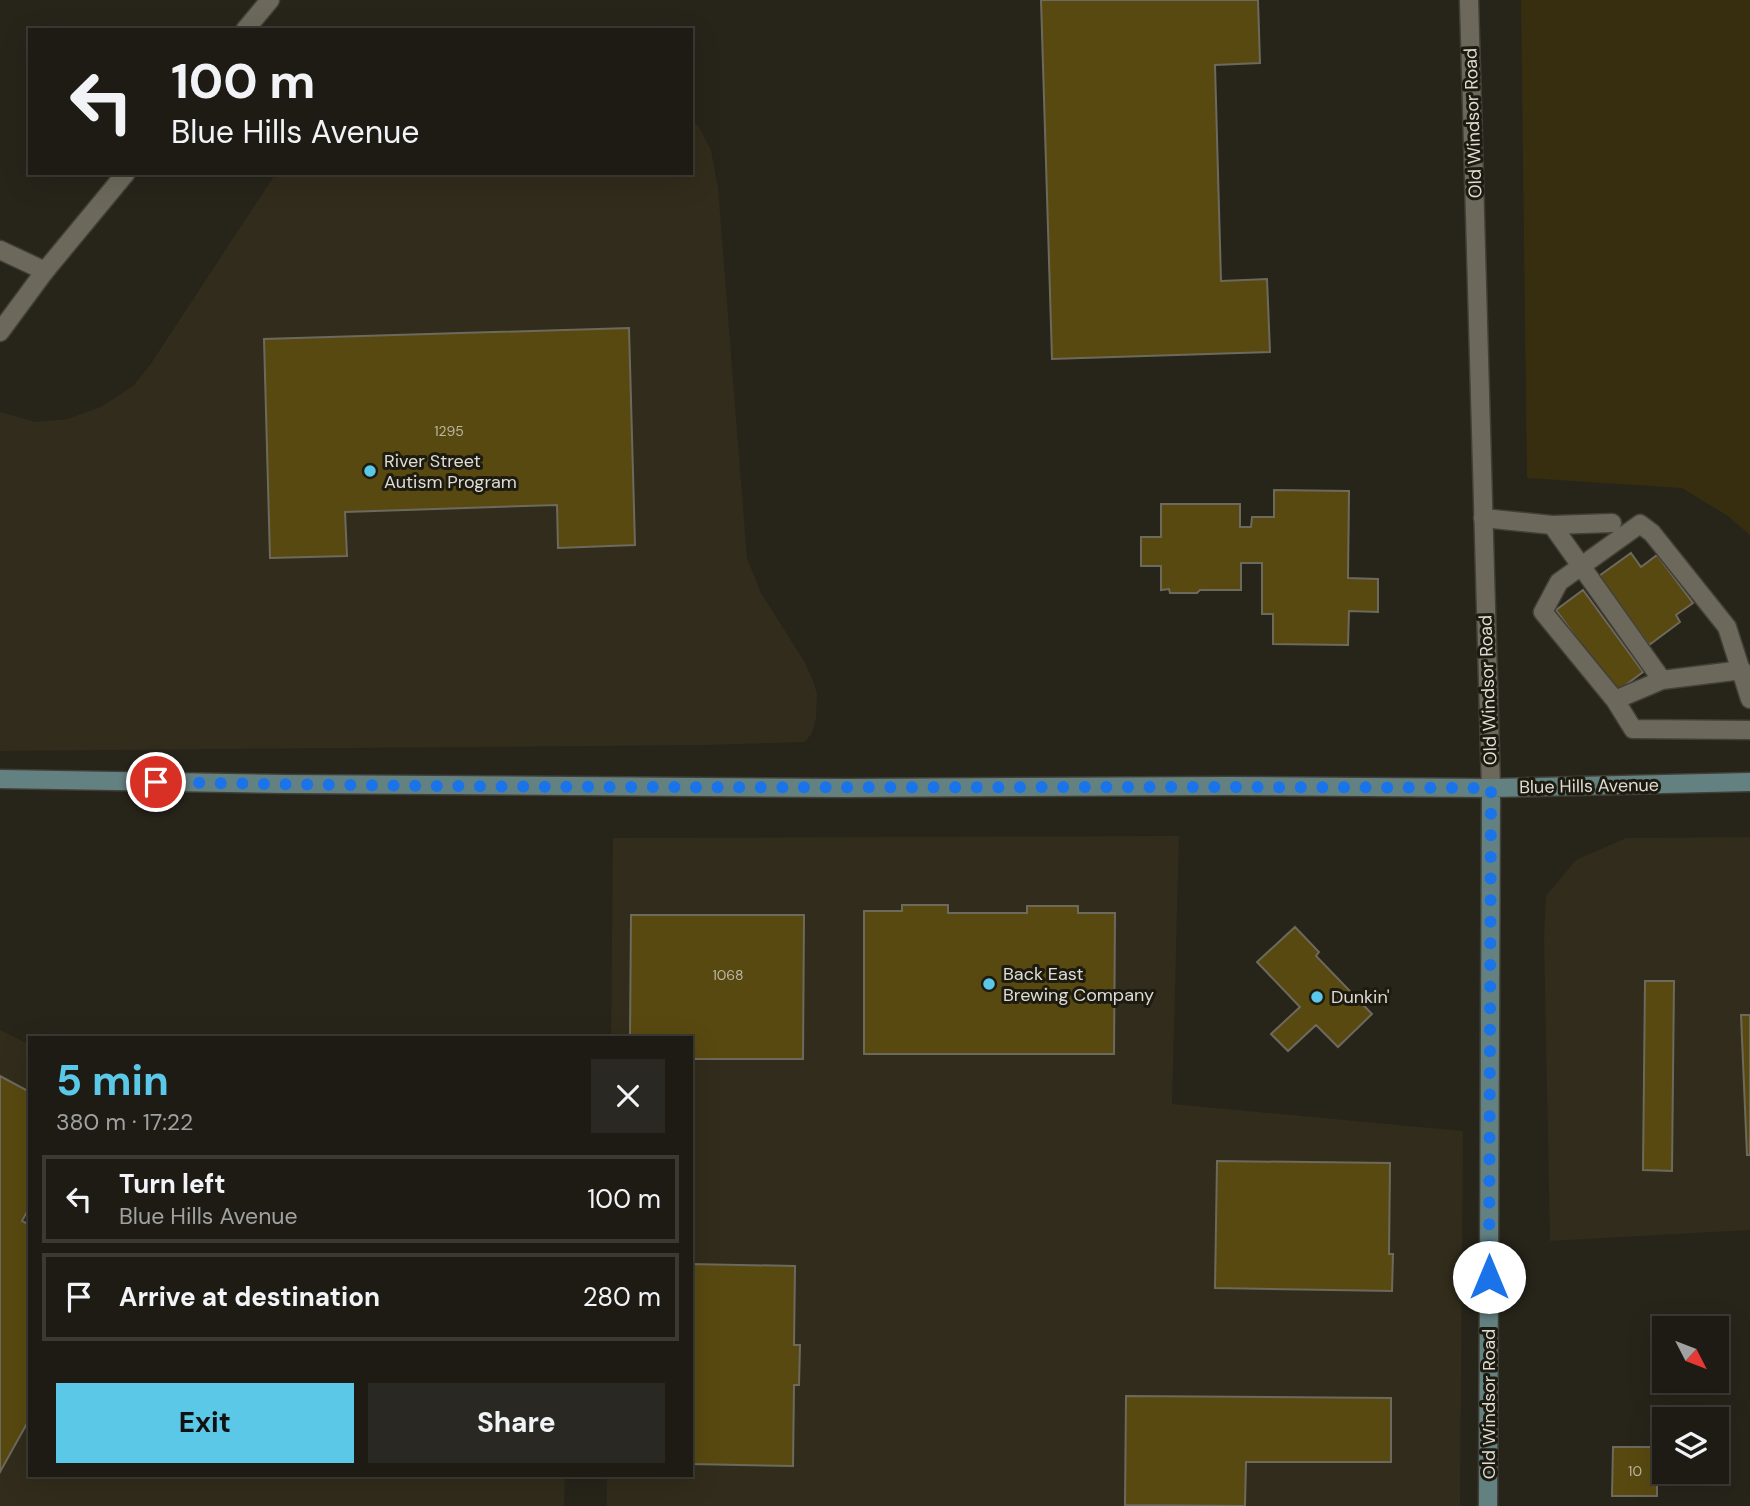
<!DOCTYPE html>
<meta charset="utf-8">
<style>
body{margin:0;font-family:"DM Sans",sans-serif;background:#2a2822;color:#f1f3f6;height:100vh;display:flex;flex-direction:column;font-size:26px;white-space:nowrap}
*{box-sizing:border-box;margin:0}
p{font-size:23px;color:#a0a1a0}
.icon{flex:none;width:38px;height:38px;fill:none;stroke:currentColor;stroke-width:2;stroke-linecap:round;stroke-linejoin:round}
.map{position:relative;flex:1;overflow:hidden}
.panel{position:absolute;left:28px;top:1036px;width:665px;height:441px;display:flex;flex-direction:column;background:#1d1b14;border-radius:0px;box-shadow:0 7px 28px #0002,0 0 0 2px #3b3934}
.panel>*{flex:none}
.guide{position:absolute;left:28px;top:28px;width:665px;height:147px;border-radius:0px;box-shadow:0 7px 28px #0002,0 0 0 2px #3b3934;background:#1d1b14;color:#f1f3f6;overflow:hidden}
.needle{width:46px;rotate:132deg}
.buttons{position:absolute;left:1652px;top:1316px;display:grid;gap:14px}
.buttons a{display:grid;place-items:center;width:77px;height:77px;border-radius:0px;background:#1d1b14;box-shadow:0 7px 28px #0002,0 0 0 2px #3b3934;font-size:35px}
.pin{position:absolute;display:grid;place-items:center;width:60px;height:60px;color:#fff;margin:-30px;border:4px solid #fff;border-radius:50%;box-shadow:0 2px 7px #0007}
.me{position:absolute;width:77px;margin:-38px;rotate:0deg;stroke-linejoin:round;filter:drop-shadow(0 0 5px #0008)}
.turn{display:flex;align-items:center;gap:24px;height:147px;padding:0 28px;font-size:32px}
.turn .icon{width:91px;height:91px;stroke-width:2.5}
.turn b{display:block;font-size:49px;line-height:60px}
.round{display:grid;place-items:center;flex:none;width:74px;height:74px;border-radius:0px;background:#2a2822}
.summary{display:flex;align-items:center;justify-content:space-between;height:119px;padding:0 28px}
h1{font-size:42px;font-weight:700;line-height:52px;color:#5ac8e6}
.button{display:flex;gap:14px;margin-top:auto;padding:14px 28px}
.button a{flex:1;height:80px;border-radius:0px;background:#5ac8e6;color:#111;font-size:28px;font-weight:700;line-height:80px;text-align:center}
.button a+a{background:#2a2822;color:#f1f3f6}
ul{padding:0;list-style:none}
li{display:flex;align-items:center;gap:21px;height:88px;margin:0 14px 10px;padding:0 14px;border:4px solid #3b3934;border-radius:0px}
li div{flex:1}
li b{display:block;font-size:26px}
li em{font-style:normal}
.map>svg:first-child{display:block}
</style>
<div class="map">
<svg width="1750" height="1506" viewBox="0 0 1750 1506">
<rect width="100%" height="100%" fill="#27241a"/>
<path fill="#312c1b" d="M691,118L699,127L711,150L718,188L747,558L761,593L804,661L814,683L817,694L816,719L812,733L805,742L708,745L0,751V412L36,422L67,419L101,407L133,386L150,365L276,173H691Z
M1179,836L1172,1104L1463,1131L1460,1506H607V1475H691V1038H611L613,838Z
M1750,837V1230L1550,1241L1544,938L1546,896L1576,860L1626,838Z
M0,1030L30,1045V1475H565L564,1506H0Z"/>
<path fill="#372e10" d="M1521,0H1750V535L1728,516L1682,488L1527,478Z"/>
<path fill="#584910" stroke="#6d695d" stroke-width="2" d="M1041,0H1258L1260,63L1215,65L1221,281L1267,279L1270,352L1052,359Z
M629,328L635,545L558,548L557,505L345,512L347,556L270,558L264,339Z
M1274,490L1349,491L1348,578L1378,579V612L1349,611L1348,645L1273,644V614H1262V563H1241V590H1200L1197,593H1170L1169,589L1161,590V566H1141V537H1161V504H1240V527H1251L1252,517H1274Z
M1631,553L1641,567L1657,555L1693,603L1676,615L1680,622L1649,645L1599,576Z
M1583,590L1643,672L1616,692L1556,610Z
M902,905H948V913H1027V906H1078V913H1115L1114,1054H864V911H902Z
M631,915H804L803,1059H691V1038H630Z
M1295,927L1319,952L1316,956L1372,1014L1338,1047L1316,1025L1288,1051L1271,1034L1300,1007L1257,962Z
M1645,981H1674L1672,1171L1643,1170Z
M1741,1015H1750V1155H1747Z
M0,1076L30,1092V1206L22,1221L30,1225V1418L0,1472Z
M1217,1161L1390,1163L1389,1254H1393L1392,1291L1215,1288Z
M691,1264L795,1266L794,1345H800L799,1385H794L793,1466L691,1464Z
M1126,1396L1391,1398V1462H1246L1245,1506L1125,1505Z
M1613,1447H1657V1496H1612Z"/>
<g fill="none" stroke-linecap="round" stroke-linejoin="round">
<g stroke="#413f37" stroke-width="21">
<path id="service" d="M1483,518L1552,525L1612,523
M1552,525L1662,680L1742,670
M1750,699L1727,627L1652,533L1640,524L1559,582L1543,612L1615,700L1633,729L1750,730
M1615,700L1662,680"/>
</g>
<g stroke="#413f37" stroke-width="21">
<path id="minor" d="M0,250L45,271"/>
</g>
<g stroke="#413f37" stroke-width="21">
<path id="tertiary" d="M1469,0L1491,788
M245,30L270,0
M0,332L45,271L126,173"/>
</g>
<g stroke="#413f37" stroke-width="21">
<path id="secondary" d="M0,779L286,784L846,788L1229,786L1491,788L1750,782
M1488,1506L1491,788"/>
</g>
<use href="#service" stroke="#6c695c" stroke-width="18"/>
<use href="#minor" stroke="#6c695c" stroke-width="18"/>
<use href="#tertiary" stroke="#6c695c" stroke-width="18"/>
<use href="#secondary" stroke="#648181" stroke-width="18"/>
</g>
<g fill="none" stroke-linecap="round" stroke-linejoin="round">
<path stroke="#1a73e8" stroke-width="12" stroke-dasharray="0 21.6" d="M156,782C601,791 1046,785 1491,788L1489,1277"/>
</g>
<g fill="#5ac8e6" stroke="#1d1b10" stroke-width="2.5">
<circle cx="370" cy="471" r="7"/>
<circle cx="989" cy="984" r="7"/>
<circle cx="1317" cy="997" r="7"/>
</g>
<g text-anchor="middle" dominant-baseline="central" stroke-width="6" stroke-linejoin="round" paint-order="stroke">
<g font-size="14" fill="#bcb7a4">
<text x="449" y="431">1295</text>
<text x="728" y="975">1068</text>
<text x="1635" y="1471">10</text>
</g>
<g font-size="18" fill="#dedcd5" stroke="#1d1b10">
<text transform="translate(1473 123) rotate(-92)">Old Windsor Road</text>
<text transform="translate(1488 690) rotate(-92)">Old Windsor Road</text>
<text transform="translate(1589 786) rotate(-1)">Blue Hills Avenue</text>
<text transform="translate(1489 1404) rotate(-90)">Old Windsor Road</text>
</g>
<g font-size="18" fill="#dedcd5" stroke="#1d1b10" text-anchor="start">
<text x="384" y="461">River Street<tspan x="384" dy="21">Autism Program</tspan></text>
<text x="1003" y="974">Back East<tspan x="1003" dy="21">Brewing Company</tspan></text>
<text x="1331" y="997">Dunkin'</text>
</g>
</g>
</svg>
<div class="buttons">
<a><svg class="needle" viewBox="-14 -14 28 28"><path d="M0-13l5 13h-10z" fill="#e53935"/><path d="M0 13l5-13h-10z" fill="#a0a1a0"/></svg></a>
<a><svg class="icon" aria-label="layers" viewBox="0 0 24 24"><path d="M12 4l9 5-9 5-9-5zM3 14l9 5 9-5"/></svg></a>
</div>
<div class="pin" style="left:156px;top:782px;background:#d93025"><svg class="icon" aria-label="arrive" viewBox="0 0 24 24"><path d="M6 21V4h12l-3 4 3 4H6"/></svg></div>
<svg class="me" style="left:1489px;top:1277px" viewBox="-20 -20 40 40"><circle r="19" fill="#fff"/><path d="M0-13L10 11 0 6-10 11z" fill="#1a73e8"/></svg>
<div class="guide">
<div class="turn"><svg class="icon" aria-label="left" viewBox="0 0 24 24"><path d="M17 20v-9H6M10 6l-5 5 5 5"/></svg><div><b>100 m</b>Blue Hills Avenue</div></div>
</div>
<section class="panel">
<div class="summary"><div><h1>5 min</h1><p>380 m · 17:22</p></div><a class="round"><svg class="icon" aria-label="close" viewBox="0 0 24 24"><path d="M6 6l12 12M18 6L6 18"/></svg></a></div>
<ul>
<li><svg class="icon" aria-label="left" viewBox="0 0 24 24"><path d="M17 20v-9H6M10 6l-5 5 5 5"/></svg><div><b>Turn left</b><p>Blue Hills Avenue</p></div><em>100 m</em></li>
<li><svg class="icon" aria-label="arrive" viewBox="0 0 24 24"><path d="M6 21V4h12l-3 4 3 4H6"/></svg><div><b>Arrive at destination</b></div><em>280 m</em></li>
</ul>
<div class="button"><a>Exit</a><a>Share</a></div>
</section>
</div>
